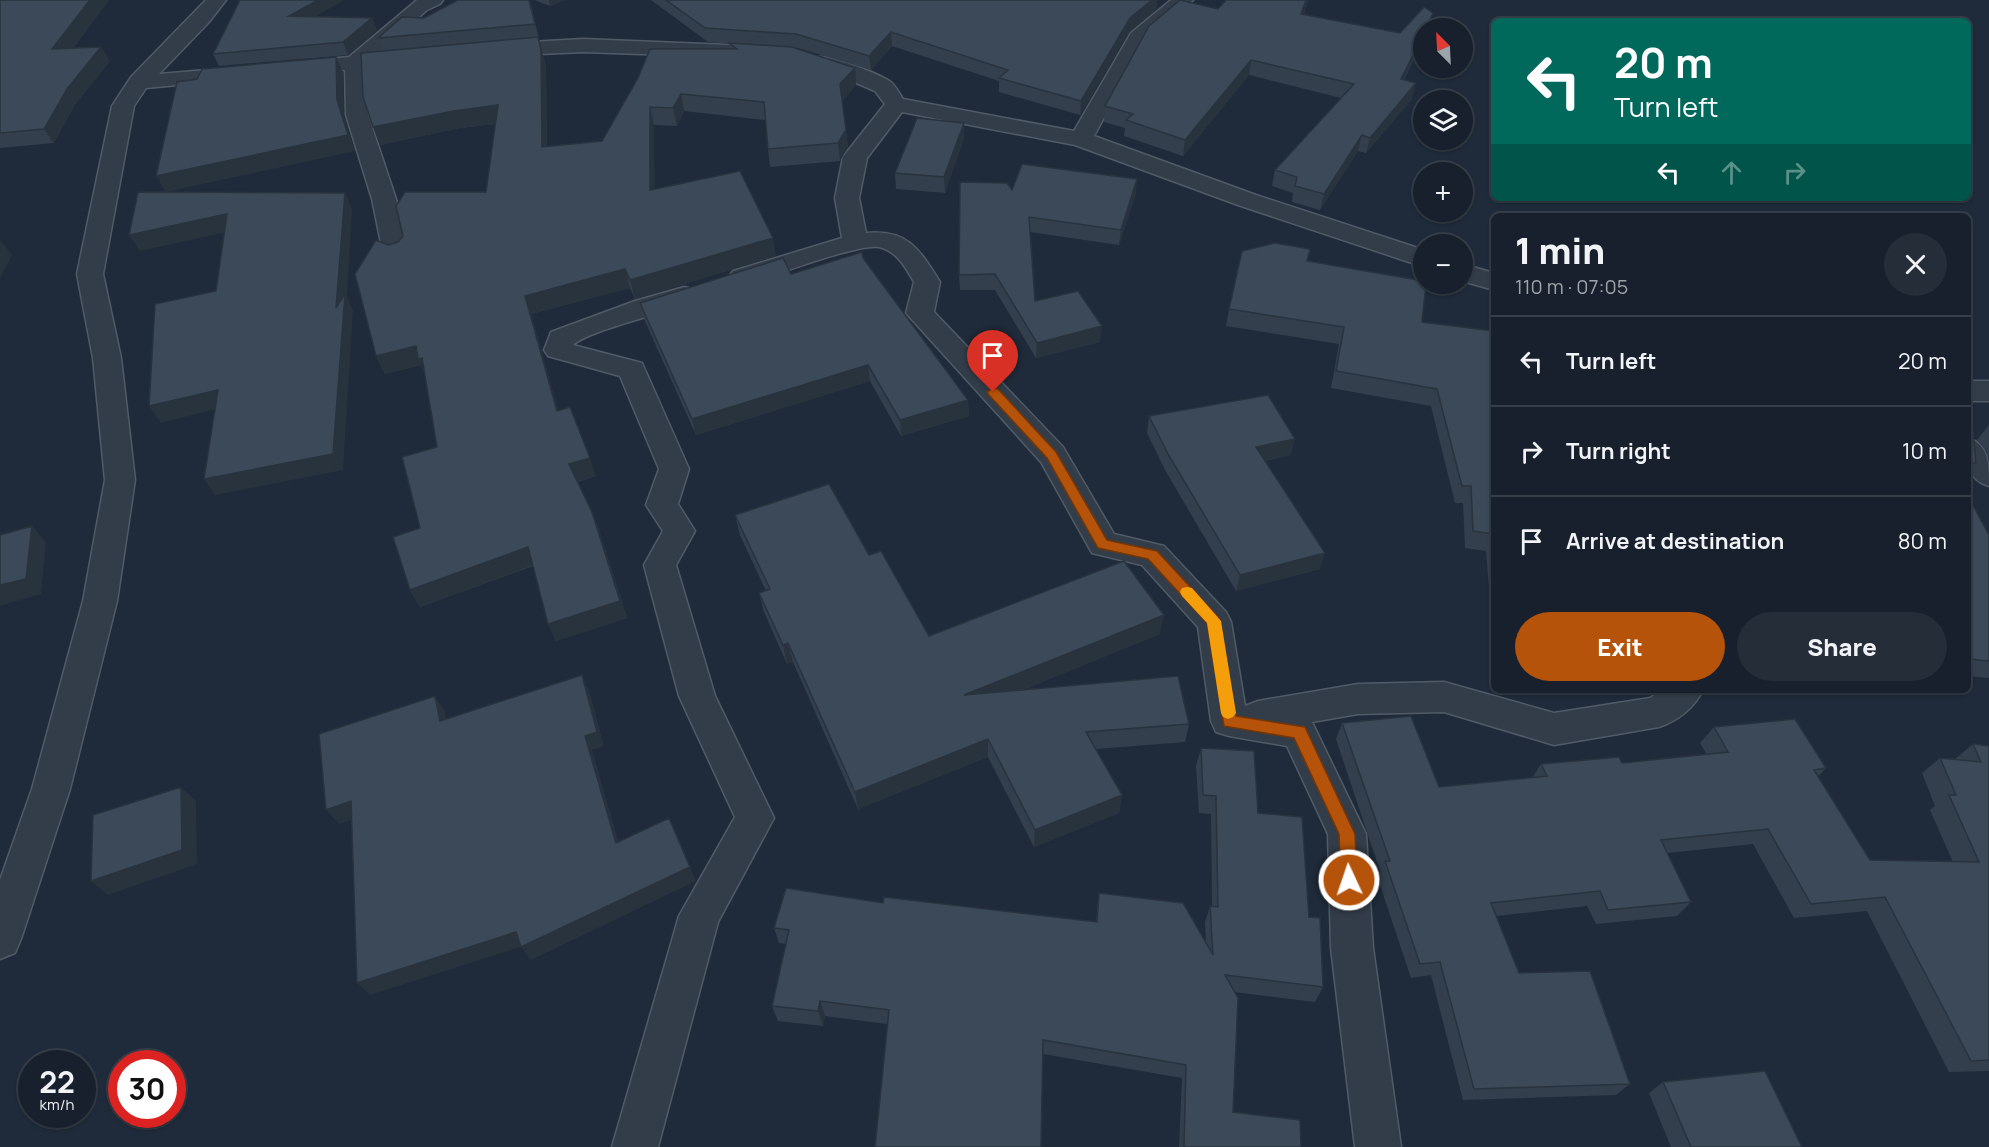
<!DOCTYPE html>
<meta charset="utf-8">
<style>
body{margin:0;font-family:Manrope,sans-serif;background:#242d38;color:#f1f3f6;height:100vh;display:flex;flex-direction:column;font-size:22px;white-space:nowrap}
*{box-sizing:border-box;margin:0}
p{font-size:20px;color:#9ea3a9}
.icon{flex:none;width:33px;height:33px;fill:none;stroke:currentColor;stroke-width:2;stroke-linecap:round;stroke-linejoin:round}
.map{position:relative;flex:1;overflow:hidden}
.panel{position:absolute;left:1491px;top:213px;width:480px;height:480px;display:flex;flex-direction:column;background:#17202c;border-radius:9px;box-shadow:0 2px 4px #0004,0 0 0 2px #363e48}
.panel>*{flex:none}
.hud{position:absolute;left:1491px;top:18px;width:480px;height:183px;border-radius:9px;box-shadow:0 2px 4px #0004,0 0 0 2px #363e48;background:#00695c;color:#fff;overflow:hidden}
.needle{width:39px;rotate:336deg}
.buttons{position:absolute;left:1413px;top:18px;display:grid;gap:12px}
.buttons a{display:grid;place-items:center;width:60px;height:60px;border-radius:50%;background:#17202c;box-shadow:0 2px 4px #0004,0 0 0 2px #363e48;font-size:30px}
.speed{position:absolute;left:18px;top:1050px;display:flex;gap:12px;font-size:30px;font-weight:700;text-align:center}
.speed>*{display:grid;place-content:center;width:78px;height:78px;border-radius:50%;background:#17202c;box-shadow:0 2px 4px #0004,0 0 0 2px #363e48;line-height:1}
.speed small{font-size:15px;font-weight:400}
.speed .limit{border:9px solid #d22;background:#fff;color:#111}
.pin{position:absolute;display:grid;place-items:center;width:51px;height:51px;color:#fff;margin:-62px -26px;border-radius:50% 50% 50% 0;rotate:-45deg;box-shadow:0 0 6px #0007}
.pin .icon{rotate:45deg}
.me{position:absolute;width:66px;margin:-33px;rotate:357deg;stroke-linejoin:round;filter:drop-shadow(0 0 4px #0008)}
.turn{display:flex;align-items:center;gap:21px;height:126px;padding:0 24px;font-size:27px}
.turn .icon{width:78px;height:78px;stroke-width:2.5}
.turn b{display:block;font-size:42px;line-height:51px}
.lanes{display:flex;align-items:center;height:57px;padding:0 24px;background:#0003;justify-content:center;gap:30px;direction:ltr}
.lanes .off{opacity:.35}
.round{display:grid;place-items:center;flex:none;width:63px;height:63px;border-radius:32px;background:#242d38}
.head{display:flex;align-items:center;justify-content:space-between;height:102px;padding:0 24px}
h1{font-size:36px;font-weight:800;line-height:45px}
.action{display:flex;gap:12px;margin-top:auto;padding:12px 24px}
.action a{flex:1;height:69px;border-radius:36px;background:#b45309;color:#fff;font-size:24px;font-weight:800;line-height:69px;text-align:center}
.action a+a{background:#242d38;color:#f1f3f6}
ul{padding:0;list-style:none}
li{display:flex;align-items:center;gap:18px;height:90px;padding:0 24px;border-top:2px solid #363e48}
li div{flex:1}
li b{display:block;font-size:22px}
li em{font-style:normal}
.map>svg:first-child{display:block}
</style>
<div class="map">
<svg width="1989" height="1147" viewBox="0 0 1989 1147">
<rect width="100%" height="100%" fill="#1f2b3a"/>
<g fill="none" stroke-linecap="round" stroke-linejoin="round">
<g stroke="#505b67" stroke-width="3">
<path id="minor" d="M206,0H226L209,22L159,74L242,67L250,68L253,73L250,78L242,79L146,88L134,106L103,274L121,358L135,480L117,601L70,789L21,939L15,953L0,959V880L32,789L83,601L105,480L93,358L77,274L112,106L131,77Z
M417,0H443L440,4L427,10L377,55L406,53L413,55L417,59L413,63L366,69L368,115L396,199L409,253L405,258L396,261L387,258L383,253L372,199L346,115L345,70L327,69L324,64L327,59L349,57Z
M1171,0H1193L1146,40L1094,136L1256,195L1424,250V267L1238,205L1075,145L902,112L867,158L859,198L866,233C908,229 920,250 940,282L934,312L1063,447L1114,534L1164,546L1226,612L1231,622L1245,706L1258,701L1358,684L1444,682L1554,713L1650,698L1662,690H1703C1693,709 1679,720 1659,727L1554,745L1444,712L1358,714L1312,722L1366,834L1373,948L1401,1147H1355L1331,948L1328,834L1287,746L1229,736L1216,732L1211,721L1198,627L1142,565L1092,553L1041,462L906,313L914,282C906,268 897,251 879,247C858,243 769,278 742,285L733,283L729,277L733,271L842,238L835,198L843,157L885,104L875,91L847,79L806,65L802,61L806,57C823,52 872,71 888,80C895,84 899,93 903,99L1074,131L1131,33Z
M583,39L729,45L736,47L739,51L736,55L729,57L583,52L496,56L489,54L486,50L489,46L496,44Z
M1462,264L1494,273V290L1462,281Z
M684,287L693,289L697,295C686,311 593,327 573,345L642,363L689,469L678,504L695,531L676,565L715,696L774,818L718,922L658,1147H612L679,916L735,817L679,696L644,565L663,531L646,505L659,469L620,376L548,356L544,350L551,332L635,301Z
M1968,381H1989V401H1968Z
M1968,438C1989,445 1989,464 1989,486C1965,479 1968,460 1968,438Z"/>
</g>
<use href="#minor" fill="#333d4a" fill-rule="evenodd"/>
</g>
<path fill="#333f4d" d="M0,0H109L73,48L101,47L110,61L76,103L54,143L0,148Z
M240,0H344L315,16L372,18L377,30L348,55L219,66L213,54Z
M530,0L539,38H538L546,67L547,146L602,141L730,49L729,44L708,42L651,0H1157L1156,10L1129,32L1080,115L999,92V81L892,46L871,70L798,48H794L856,85L842,101L848,147L840,161L770,167L768,149L765,120L684,111L677,126L654,125V189L776,256L635,299L630,288L531,314L558,411L596,476L578,482L592,512L599,530L627,618L556,641L548,624L533,566L420,607L410,590L420,528L437,447L425,374L421,365L385,374L376,356L388,245L398,242L486,192L495,124L460,128L380,145L383,51L378,38L424,18Z
M534,0H565L550,6Z
M1226,0H1308L1304,14L1400,33L1424,28V39L1404,80L1412,99L1366,153L1358,151L1320,210L1292,202L1293,193L1272,186L1275,170L1341,98L1249,75L1183,156L1124,136L1125,128L1104,122L1105,106L1218,9Z
M964,123V138L945,193L896,189L895,173Z
M1012,190L1136,194L1119,245L1030,232L1035,301L1100,342L1036,358L995,290H960L959,275Z
M1307,262L1422,322L1494,331V600L1490,599L1486,551L1465,548L1463,503H1455L1431,406L1331,388L1339,344L1226,326L1229,309Z
M791,274L968,400L969,416L901,436L870,381L696,435L644,319L640,303Z
M1149,416L1291,455L1265,461L1320,569L1236,591L1165,470L1147,433Z
M1989,425V463L1986,450L1977,440Z
M1968,433L1976,463L1969,472H1968Z
M1968,496L1989,535V678L1968,676Z
M735,515L869,555L929,636L1160,634L1022,690L1189,724L1185,742L1096,749L1122,795L1119,813L1034,847L988,757L858,809L793,662L787,664L764,612L759,593L766,591L740,535Z
M1342,723L1439,787L1532,778L1541,764L1622,763L1707,755L1700,743L1714,727L1826,768L1818,777L1870,860L1953,862L1930,810L1935,806L1922,773L1940,758L1955,759L1973,744L1989,746V1071L1949,1072L1867,911L1794,918L1753,844L1667,853L1691,902L1677,916L1596,924L1587,906L1496,916L1519,973L1630,1084L1616,1095L1463,1100L1431,975L1411,978L1377,876L1380,871L1336,739Z
M1201,748L1258,813L1309,917L1323,987L1315,1002L1234,992L1233,1112L1301,1147H1179L1182,1078L1043,1054L887,1024L825,1016L823,1026L778,1021L772,1006L786,944L779,943L774,928L1096,922L1099,893L1206,943L1205,922L1210,906H1212L1211,814L1199,813L1196,766Z
M1663,1082L1802,1147H1671L1649,1093Z"/>
<path fill="#29333e" d="M90,0H109L61,63L52,49Z
M318,0H344L295,28L289,16Z
M529,0H530L539,38L535,24Z
M549,0H565L550,6Z
M1152,0H1157L1156,10L1129,32L1080,115L1081,101L1130,18Z
M1306,0H1308L1306,8L1298,29L1301,14Z
M1433,13L1429,28H1426Z
M372,18L377,30L348,55L343,42Z
M891,32L892,46L871,70L869,56Z
M1424,33V39L1396,94L1401,79Z
M538,37L546,67L547,165L542,147Z
M101,47L110,61L76,103L54,143L44,129L67,89Z
M336,57L343,72L344,116L355,151L166,192L156,176L337,100Z
M1251,60L1249,75L1183,156L1185,140Z
M855,68L856,85L842,102L840,84Z
M1416,83L1412,99L1366,153L1370,138Z
M681,94L684,111L677,126L673,108Z
M498,105L504,123L460,128L380,145L373,127L454,111Z
M650,107L654,125L655,208L650,190Z
M964,123V138L945,193L944,177Z
M846,130L848,147L840,161L838,143Z
M1362,135L1358,151L1320,210L1324,194Z
M1137,179L1136,194L1119,245L1121,230Z
M345,193L352,209L347,297L353,310L343,470L215,495L204,479L336,308Z
M227,214L236,230L140,251L129,235Z
M773,238L776,256L635,299L630,280Z
M0,239L12,255L0,278Z
M625,269L630,288L531,314L564,429L557,411L525,296Z
M1102,326L1100,342L1036,358L1037,343Z
M416,346L422,358L427,377L421,365L385,374L376,356Z
M868,365L870,381L696,435L692,419Z
M218,390L228,406L161,423L149,406Z
M968,400L969,416L901,436L900,420Z
M1295,439L1291,455L1252,463L1256,447Z
M590,458L596,476L576,482L569,464Z
M592,512L599,530L627,618L556,641L548,624Z
M32,526L46,542L41,594L0,606V585Z
M528,547L536,564L420,607L410,590Z
M1325,553L1320,569L1236,591L1240,575Z
M1164,615L1160,634L965,714L964,695Z
M788,643L793,662L787,664L783,645Z
M582,675L589,690L604,746L592,750L623,857L616,843L585,736Z
M435,696L445,712L449,736L440,721Z
M988,739V757L858,809L855,792Z
M181,787L196,801L197,864L108,895L91,881Z
M1122,795L1119,813L1034,847L1035,830Z
M351,801L363,816L339,824L326,810Z
M690,867L696,881L531,960L521,947Z
M516,932L526,945L370,995L357,983Z
M820,1001L825,1016L823,1026L818,1011Z"/>
<path fill="#3b4959" stroke="#29333e" stroke-width="1.5" d="M0,0H90L52,49L101,47L67,89L44,129L0,133Z
M240,0H318L289,16L372,18L343,42L213,54Z
M458,0H529L535,24L378,38L402,17L424,18Z
M666,0H1152L1130,18L1081,101L999,78L1008,70L891,32L869,56L796,34L705,28Z
M1180,0L1218,9L1226,0H1306L1301,14L1400,33L1424,7L1433,13L1426,28H1424V33L1401,79L1416,83L1370,138L1362,135L1324,194L1295,186L1297,177L1275,170L1354,84L1251,60L1185,140L1126,120L1133,114L1105,106L1149,26Z
M538,37L541,50L542,147L602,141L638,78L650,49H737L729,43L792,47L855,68L840,84L846,130L838,143L768,149L764,102L681,94L673,108L650,107V190L740,171L773,238L630,280L625,269L525,296L557,411L570,407L590,458L569,464L592,512L620,601L548,624L528,547L410,590L393,537L420,528L402,457L437,447L422,358L418,359L416,346L376,356L355,274L376,240L388,245L398,242L403,236L396,206L405,192H486L498,105L454,111L373,127L363,97L361,53Z
M336,57L337,100L348,135L156,176L177,82L197,79L202,69Z
M917,118L964,123L944,177L895,173Z
M1022,164L1137,179L1121,230L1029,217L1035,301L1078,291L1102,326L1037,343L995,274L959,275L960,182L1007,183L1012,190Z
M138,192L345,193L336,308L345,294L333,454L204,479L218,390L149,406L155,304L216,291L227,214L129,235Z
M1275,243L1310,249L1307,261L1424,281V284H1426L1422,322L1494,331V534L1473,531L1471,486H1462L1437,389L1336,371L1344,327L1229,309L1242,251Z
M862,252L863,258L968,400L900,420L868,365L692,419L640,303L783,258L791,274Z
M1268,395L1295,439L1256,447L1325,553L1240,575L1168,454L1149,416Z
M1973,432L1976,463H1968V433Z
M829,484L869,555L881,551L929,636L1124,561L1164,615L964,695L1178,676L1189,724L1086,732L1122,795L1035,830L988,739L855,792L788,643L783,645L759,593L770,589L735,515Z
M1968,496L1989,535V661L1968,659Z
M32,526L26,579L0,585V535Z
M582,675L597,732L585,736L616,843L669,818L690,867L521,947L516,932L357,983L351,801L326,810L319,734L435,696L440,721Z
M1411,716L1439,787L1547,776L1541,764L1619,757L1622,763L1728,752L1714,727L1795,719L1826,768L1814,770L1870,860L1979,862L1949,795H1956L1940,758L1981,762L1973,744L1989,746V1060L1971,1061L1885,897L1811,904L1768,829L1661,840L1691,902L1608,910L1600,891L1491,903L1519,973L1590,971L1630,1084L1474,1089L1440,962L1420,964L1385,861H1390L1342,723Z
M1201,748L1254,751L1258,813L1302,817L1309,917L1320,918L1323,987L1225,975L1238,998L1233,1112L1300,1120L1301,1147H1184L1186,1065L1043,1040L1041,1147H875L889,1010L820,1001L818,1011L772,1006L789,930L774,928L786,888L883,903L884,897L1097,922L1099,893L1183,903L1213,955L1210,906L1218,907L1216,796L1203,795Z
M181,787L182,850L91,881L93,815Z
M1765,1071L1802,1147H1691L1663,1082Z"/>
<path fill="#b45309" stroke="#753606" stroke-width="1.5" d="M993,388L998,389L1056,452L1107,540L1157,551L1219,618L1236,716L1305,727L1355,834L1357,880L1355,885L1349,887L1343,885L1341,880L1339,834L1294,738L1224,726L1207,623L1148,559L1098,548L1047,458L989,395L987,392Z"/>
<path fill="#f59e0b" d="M1187,587L1192,588L1221,621L1236,713L1233,717L1228,719L1223,717L1221,713L1207,623L1182,596L1180,592L1182,588Z"/>
</svg>
<div class="buttons">
<a><svg class="needle" viewBox="-14 -14 28 28"><path d="M0-13l5 13h-10z" fill="#e53935"/><path d="M0 13l5-13h-10z" fill="#9ea3a9"/></svg></a>
<a><svg class="icon" aria-label="layers" viewBox="0 0 24 24"><path d="M12 4l9 5-9 5-9-5zM3 14l9 5 9-5"/></svg></a>
<a>+</a>
<a>−</a>
</div>
<div class="speed"><div>22<small>km/h</small></div><div class="limit">30</div></div>
<div class="pin" style="left:993px;top:392px;background:#d93025"><svg class="icon" aria-label="arrive" viewBox="0 0 24 24"><path d="M6 21V4h12l-3 4 3 4H6"/></svg></div>
<svg class="me" style="left:1349px;top:880px" viewBox="-20 -20 40 40"><circle r="17" fill="#b45309" stroke="#fff" stroke-width="3"/><path d="M0-11L8 9 0 5-8 9z" fill="#fff"/></svg>
<div class="hud">
<div class="turn"><svg class="icon" aria-label="left" viewBox="0 0 24 24"><path d="M17 20v-9H6M10 6l-5 5 5 5"/></svg><div><b>20 m</b>Turn left</div></div>
<div class="lanes"><svg class="icon" aria-label="left" viewBox="0 0 24 24"><path d="M17 20v-9H6M10 6l-5 5 5 5"/></svg><svg class="icon off" aria-label="ahead" viewBox="0 0 24 24"><path d="M12 20V5M6 11l6-6 6 6"/></svg><svg class="icon off" aria-label="right" viewBox="0 0 24 24"><path d="M7 20v-9h11M14 6l5 5-5 5"/></svg></div>
</div>
<section class="panel">
<div class="head"><div><h1>1 min</h1><p>110 m · 07:05</p></div><a class="round"><svg class="icon" aria-label="close" viewBox="0 0 24 24"><path d="M6 6l12 12M18 6L6 18"/></svg></a></div>
<ul>
<li><svg class="icon" aria-label="left" viewBox="0 0 24 24"><path d="M17 20v-9H6M10 6l-5 5 5 5"/></svg><div><b>Turn left</b></div><em>20 m</em></li>
<li><svg class="icon" aria-label="right" viewBox="0 0 24 24"><path d="M7 20v-9h11M14 6l5 5-5 5"/></svg><div><b>Turn right</b></div><em>10 m</em></li>
<li><svg class="icon" aria-label="arrive" viewBox="0 0 24 24"><path d="M6 21V4h12l-3 4 3 4H6"/></svg><div><b>Arrive at destination</b></div><em>80 m</em></li>
</ul>
<div class="action"><a>Exit</a><a>Share</a></div>
</section>
</div>
